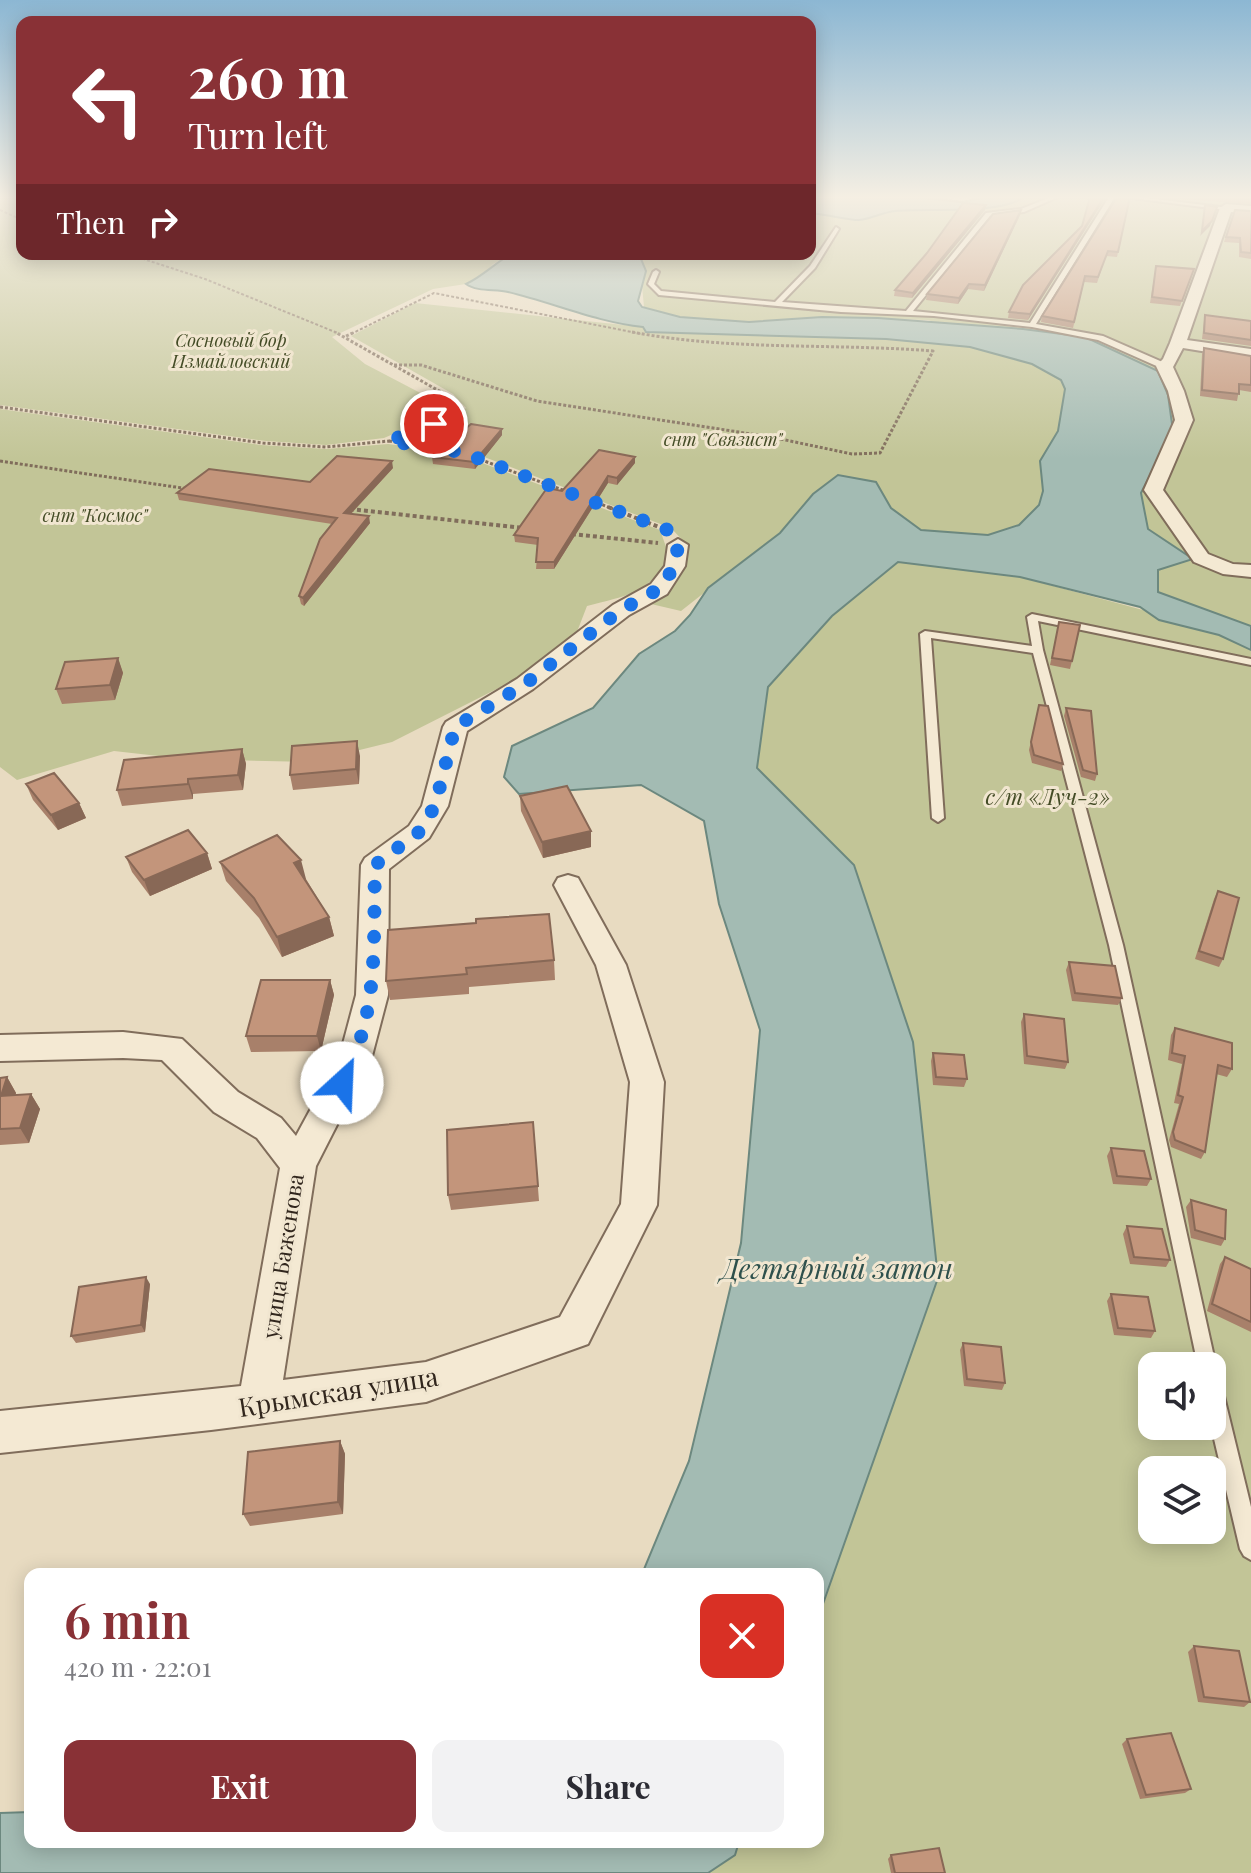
<!DOCTYPE html>
<meta charset="utf-8">
<style>
body{margin:0;font-family:"Playfair Display",serif;background:#f2f2f3;color:#2b2b33;height:100vh;display:flex;flex-direction:column;font-size:30px;white-space:nowrap}
*{box-sizing:border-box;margin:0}
p{font-size:26px;color:#7c7c81}
.icon{flex:none;width:44px;height:44px;fill:none;stroke:currentColor;stroke-width:2;stroke-linecap:round;stroke-linejoin:round}
.map{position:relative;flex:1;overflow:hidden}
.sheet{position:absolute;left:24px;top:1568px;width:800px;height:280px;display:flex;flex-direction:column;background:#fff;border-radius:16px;box-shadow:0 4px 20px #0003}
.sheet>*{flex:none}
.guide{position:absolute;left:16px;top:16px;width:800px;height:244px;border-radius:16px;box-shadow:0 4px 20px #0003;background:#893136;color:#fff;overflow:hidden}
.fabs{position:absolute;left:1138px;top:1352px;display:grid;gap:16px}
.fabs a{display:grid;place-items:center;width:88px;height:88px;border-radius:16px;background:#fff;box-shadow:0 4px 20px #0003;font-size:40px}
.pin{position:absolute;display:grid;place-items:center;width:68px;height:68px;color:#fff;margin:-34px;border:4px solid #fff;border-radius:50%;box-shadow:0 2px 8px #0007}
.me{position:absolute;width:88px;margin:-44px;rotate:25deg;stroke-linejoin:round;filter:drop-shadow(0 0 6px #0008)}
.turn{display:flex;align-items:center;gap:28px;height:168px;padding:0 40px;font-size:36px}
.turn .icon{width:104px;height:104px;stroke-width:2.5}
.turn b{display:block;font-size:56px;line-height:68px}
.then{display:flex;align-items:center;height:76px;padding:0 40px;background:#0003;gap:16px;font-size:30px}
.round{display:grid;place-items:center;flex:none;width:84px;height:84px;border-radius:16px;background:#f2f2f3}
.summary{display:flex;align-items:center;justify-content:space-between;height:136px;padding:0 40px}
h1{font-size:48px;font-weight:700;line-height:60px;color:#893136}
.button{display:flex;gap:16px;margin-top:auto;padding:16px 40px}
.button a{flex:1;height:92px;border-radius:16px;background:#893136;color:#fff;font-size:32px;font-weight:700;line-height:92px;text-align:center}
.button a+a{background:#f2f2f3;color:#2b2b33}
.map>svg:first-child{display:block}
</style>
<div class="map">
<svg width="1251" height="1873" viewBox="0 0 1251 1873">
<rect width="100%" height="100%" fill="#e8dbc1"/>
<path fill="#c2c597" fill-rule="evenodd" d="M0,197H22V254H511L493,264L482,277L466,284L433,289L332,337L365,364L451,409L384,438L326,445L266,441L0,405Z
M1024,197H1251V209L1224,207L1160,370L1175,364L1183,346L1251,355V626L1158,592L1157,570L1193,558L1148,529L1141,493L1163,453L1168,395L928,320L822,317L749,322L680,317L644,307L639,254H810V213L863,220L894,211L989,208L1017,202Z
M1237,210L1251,211V352L1183,343L1226,224Z
M415,303L643,327L646,332L886,339L970,347L1032,364L1061,380L1065,389L1058,431L1040,461L1043,491L1039,505L1019,525L988,535L921,530L891,508L875,482L813,494L780,533L681,611L651,604L673,584L688,546L671,528L463,449L405,439L440,426L466,408L453,394L351,336Z
M0,409L261,445L326,449L388,444L456,453L660,530L670,558C648,594 625,596 587,606L575,637L528,673L392,742L311,762L185,759L114,751L17,780L0,767Z
M898,562L1020,577L1251,639V1873H708L734,1855L739,1842H818V1618L938,1278L854,865L757,768L768,687L832,616ZM1152,1366H1212V1426H1152ZM1152,1470H1212V1530H1152Z"/>
<path fill="#a3bbb3" stroke="#6c887f" stroke-width="2" d="M810,197L922,198L962,202L987,197H1024C1001,215 927,208 895,211C883,212 871,219 859,220C849,220 824,214 810,213Z
M511,254H639L646,271L638,301L642,307L680,317L749,322L822,317L878,318L1023,329L1085,337L1158,371L1168,395L1173,431L1141,493L1148,529L1193,559L1158,570V592L1251,626V650L1219,635L1159,620L1140,607L1020,577L898,562L832,616L768,687L757,768L854,865L913,1042L938,1278L818,1618V1574H642L689,1461L741,1243L760,1030L719,904L704,821L641,785L519,794L504,777L512,746L593,708L639,654L675,631L690,615L708,588L780,533L813,494L838,475L876,482L891,508L921,530L988,535L1019,525L1039,505L1043,491L1040,461L1058,431L1065,389L1061,380L1032,364L970,347L886,339L646,332L643,327C596,322 554,303 508,292C495,289 477,292 466,284C483,276 495,263 511,254Z
M30,1812V1842H739L735,1855L708,1873H0V1813Z"/>
<g fill="none" stroke-linecap="round" stroke-linejoin="round">
<g stroke="#806d5b" stroke-width="4">
<path id="lane" d="M1051,197H1058L1024,212L990,216L913,311L1030,323L1109,197H1115L1036,324L1103,336L1167,364V368H1161L1098,340L1032,327L934,316L841,312L659,295L648,284L653,272L656,270L659,272L654,284L661,291L775,302L810,266L836,227L839,229L815,268L782,302L906,311L986,213L1021,209Z
M1124,197H1139L1229,208L1226,210Z
M1032,614L1251,659V665L1038,621L1043,650L1123,945L1216,1366L1212,1373V1366H1198L1109,945L1033,653L931,638L944,818L938,822L932,818L920,634L925,631L1032,646L1027,617Z
M1212,1379L1219,1381L1222,1388L1251,1507V1560L1244,1556L1240,1549L1211,1426Z"/>
</g>
<g stroke="#806d5b" stroke-width="4">
<path id="street" d="M1226,204L1251,206V214L1231,212L1187,340L1251,349V359L1183,348L1173,367L1184,391L1193,420L1163,490L1208,554L1233,564L1251,565V577L1223,574L1194,562L1144,490L1175,420L1168,391L1156,366L1163,359L1170,343L1220,208Z
M678,539L688,545L685,566L667,594L629,615L533,689L467,731L448,806L429,838L389,869L388,995L372,1056L316,1166L283,1380L426,1362L560,1317L621,1204L630,1082L596,965L554,885L558,878L568,875L578,878L626,965L664,1082L657,1205L588,1344L426,1402L211,1430L0,1453V1411L241,1386L280,1168L257,1138L214,1112L162,1060L123,1058L0,1061V1035L123,1032L182,1039L238,1092L281,1118L296,1136L340,1055L356,995L361,865L365,858L409,826L422,806L443,727L446,722L517,679L613,605L651,584L665,566L668,545Z"/>
</g>
<path stroke="#806d5b" stroke-width="2" stroke-dasharray="3 2" stroke-linecap="butt" d="M930,197L978,205
M0,210L22,220
M128,254L205,279L340,334
M351,334L434,293L642,334"/>
<path stroke="#806d5b" stroke-width="3" stroke-dasharray="3 2" stroke-linecap="butt" d="M346,336L355,332
M394,365H421L537,401L771,437L852,454L880,453L933,351C833,343 731,351 632,332
M0,407L263,443L326,447L389,441L434,424L459,409L448,396L335,332
M389,441L448,450
M476,458L568,492
M0,461L189,489
M593,501L613,509"/>
<path stroke="#806d5b" stroke-width="4" stroke-dasharray="4 3" stroke-linecap="butt" d="M608,507L669,531
M350,509L523,528
M572,534L658,543"/>
<use href="#lane" fill="#f4e9d3" fill-rule="evenodd"/>
<use href="#street" fill="#f4e9d3" fill-rule="evenodd"/>
</g>
<path fill="#a8806a" d="M1106,197L1028,320L1008,318L1009,312Z
M1130,197L1117,257L1106,256L1097,283L1084,282L1073,328L1041,322L1042,316Z
M1181,197H1251V204L1181,199Z
M985,210L912,298L894,296L895,290Z
M1235,210L1251,211V259L1239,257V243L1224,242Z
M1020,215L984,291L968,289L958,304L926,300L927,294Z
M1156,266L1194,269L1180,306L1150,303Z
M1205,315L1251,321V346L1202,339L1204,321Z
M1204,348L1251,356V392L1239,390L1237,401L1200,396L1202,354Z
M502,429V435L475,469L433,464L432,457Z
M635,463L617,485L608,483L554,569H536L538,545L515,542L514,535L562,491Z
M393,468L351,514L370,523L304,606L301,604L299,596L332,524L179,500L177,493L310,482Z
M1059,622L1072,661L1070,669L1050,665Z
M118,658L123,673L115,700L62,704L56,689Z
M1039,705L1063,764L1061,771L1032,763L1029,750Z
M1066,708L1097,774L1095,781L1081,777L1064,716Z
M242,749L246,764L243,790L193,794V799L122,806L117,790Z
M360,756L359,784L293,790L290,775Z
M26,784L79,803L86,818L58,830L33,800Z
M520,796L591,847L543,858L521,811Z
M207,853L212,869L150,896L132,872L126,857Z
M220,862L306,879L329,917L334,936L282,957L259,918L226,881Z
M1218,891L1223,959L1219,967L1195,959L1214,899Z
M388,930L554,960L555,980L469,987V994L390,1000L386,981Z
M1069,962L1122,998L1118,1005L1072,1001L1066,970Z
M330,980L334,995L321,1051L251,1052L246,1036Z
M1024,1014L1068,1062L1065,1069L1024,1064L1021,1022Z
M1175,1028L1232,1069L1227,1077L1216,1074L1205,1152L1201,1159L1171,1147L1169,1140L1179,1104L1174,1103L1182,1064L1168,1060L1171,1035Z
M933,1053L967,1079L964,1087L933,1085L931,1061Z
M7,1077L16,1093L15,1095L31,1094L40,1109L29,1143L0,1145V1078Z
M533,1122L539,1201L451,1210L448,1195Z
M1111,1148L1151,1179L1147,1186L1113,1184L1107,1156Z
M1191,1200L1225,1239L1221,1246L1191,1238L1186,1207Z
M1127,1226L1170,1260L1166,1267L1130,1264L1123,1234Z
M1225,1257L1251,1269V1332L1207,1311L1220,1264Z
M150,1284L145,1332L76,1343L71,1336Z
M1111,1294L1155,1331L1151,1338L1114,1335L1107,1301Z
M963,1343L1005,1383L1002,1390L964,1386L960,1350Z
M340,1441L345,1454L343,1514L250,1526L243,1514Z
M1172,1530H1212L1220,1534L1214,1540L1173,1536Z
M1194,1646L1250,1702L1244,1707L1198,1702L1188,1652Z
M1127,1739L1191,1789L1185,1793L1140,1799L1122,1744Z
M891,1855L945,1873H891L888,1859Z"/>
<path fill="#886856" d="M1104,197H1106L1028,320L1030,314Z
M986,205L985,210L912,298L913,293Z
M1217,207L1210,226L1200,236L1202,231Z
M1021,210L1020,215L984,291L985,285Z
M969,284L968,289L958,304L959,298Z
M502,429V435L475,469L474,462Z
M635,457V463L617,485V478Z
M392,461L393,468L345,520L344,513Z
M608,476V483L554,569V562Z
M369,516L370,523L304,606L303,598Z
M118,658L123,673L115,700L110,685Z
M357,741L360,756L359,784L356,769Z
M242,749L246,764L243,790L238,775Z
M188,779L193,794V799L188,784Z
M79,803L86,818L58,830L51,815Z
M591,831V847L543,858L542,842Z
M207,853L212,869L150,896L144,880Z
M301,860L306,879L299,882L294,863Z
M329,917L334,936L282,957L277,937Z
M330,980L334,995L321,1051L317,1036Z
M7,1077L16,1093L10,1112L1,1096Z
M31,1094L40,1109L29,1143L20,1128Z
M146,1277L150,1284L145,1332L141,1325Z
M340,1441L345,1454L343,1514L338,1502Z"/>
<path fill="#c3957b" stroke="#886856" stroke-width="2" d="M1090,197H1104L1030,314L1009,312L1023,285L1082,226Z
M1117,197H1130L1118,252L1108,251L1098,277L1085,276L1074,322L1042,316Z
M1220,197H1251V199Z
M963,203L986,205L913,293L895,290L927,253Z
M1205,205L1217,207L1212,221L1202,231Z
M1021,210L985,285L969,284L959,298L927,294L993,214Z
M1235,210L1251,211V253L1241,252L1240,238L1226,237Z
M1156,266L1194,269L1182,301L1152,297Z
M1205,315L1251,321V340L1204,333Z
M1204,348L1251,356V385L1239,384V394L1202,390Z
M471,424L502,429L474,462L432,457Z
M599,450L635,457L617,478L608,476L554,562H536L538,538L514,535L547,488L562,491Z
M337,456L392,461L344,513L369,516L303,598L299,596L320,539L337,518L177,493L209,469L310,482Z
M1059,622L1080,625L1072,661L1052,658Z
M118,658L110,685L56,689L65,662Z
M1039,705L1048,706L1063,764L1034,755L1031,742Z
M1066,708L1091,711L1097,774L1083,770Z
M357,741L356,769L290,775L292,746Z
M242,749L238,775L188,779V784L117,790L124,760Z
M54,773L79,803L51,815L26,784Z
M567,786L591,831L542,842L520,796Z
M188,830L207,853L144,880L126,857Z
M277,835L301,860L294,863L329,917L277,937L254,898L220,862Z
M1218,891L1239,898L1223,959L1199,951Z
M549,914L554,960L466,968L467,974L386,981L388,930L476,923V919Z
M1069,962L1115,966L1122,998L1075,993Z
M261,980H330L317,1036H246Z
M1024,1014L1064,1019L1068,1062L1027,1056Z
M1175,1028L1232,1043V1069L1218,1065L1205,1152L1175,1140L1173,1132L1183,1097L1178,1095L1185,1056L1172,1053Z
M933,1053L964,1055L967,1079L936,1077Z
M7,1077L1,1096L31,1094L20,1128L0,1129V1078Z
M533,1122L538,1186L448,1195L447,1130Z
M1111,1148L1144,1151L1151,1179L1117,1176Z
M1191,1200L1226,1210L1225,1239L1195,1230Z
M1127,1226L1162,1229L1170,1260L1134,1257Z
M1225,1257L1251,1269V1322L1212,1304Z
M146,1277L141,1325L71,1336L79,1287Z
M1111,1294L1148,1297L1155,1331L1118,1328Z
M963,1343L1001,1347L1005,1383L967,1379Z
M340,1441L338,1502L243,1514L248,1452Z
M1212,1501L1220,1534L1182,1530H1212Z
M1194,1646L1239,1651L1250,1702L1204,1697Z
M1171,1733L1191,1789L1146,1795L1127,1739Z
M939,1848L945,1873H895L891,1855Z"/>
<linearGradient id="sky" x2="0" y2="1"><stop stop-color="#8cb7d3"/><stop offset="0.43" stop-color="#f5efe3"/><stop offset="1" stop-color="#f5efe3" stop-opacity="0"/></linearGradient>
<rect width="1251" height="459" fill="url(#sky)"/>
<g fill="none" stroke-linecap="round" stroke-linejoin="round">
<path stroke="#1a73e8" stroke-width="14" stroke-dasharray="0 25.2" d="M342,1083C380,1013 373,942 375,865L419,832L435,806L455,727L525,684L621,610L659,589L675,566L678,545L668,530L461,452L389,441L434,424"/>
</g>
<g text-anchor="middle" dominant-baseline="central" stroke-width="6" stroke-linejoin="round" paint-order="stroke">
<g font-size="18" font-style="italic" fill="#444c26" stroke="#f1e6d0">
<text x="231" y="340">Сосновый бор<tspan x="231" dy="21">Измайловский</tspan></text>
<text x="723" y="439">снт "Связист"</text>
<text x="95" y="515">снт "Космос"</text>
</g>
<g font-size="22" font-style="italic" fill="#444c26" stroke="#f1e6d0">
<text x="1048" y="796">с/т «Луч-2»</text>
</g>
<g font-size="22" fill="#31261d" stroke="#f1e6d0">
<text transform="translate(282 1256) rotate(-81)">улица Баженова</text>
</g>
<g font-size="26" fill="#31261d" stroke="#f1e6d0">
<text transform="translate(338 1391) rotate(-9)">Крымская улица</text>
</g>
<g font-size="28" font-style="italic" fill="#2e504c" stroke="#f1e6d0">
<text x="837" y="1267">Дегтярный затон</text>
</g>
</g>
</svg>
<div class="fabs">
<a><svg class="icon" aria-label="sound" viewBox="0 0 24 24"><path d="M4 9h4l5-4v14l-5-4H4zM17 9q2 3 0 6"/></svg></a>
<a><svg class="icon" aria-label="layers" viewBox="0 0 24 24"><path d="M12 4l9 5-9 5-9-5zM3 14l9 5 9-5"/></svg></a>
</div>
<div class="pin" style="left:434px;top:424px;background:#d93025"><svg class="icon" aria-label="arrive" viewBox="0 0 24 24"><path d="M6 21V4h12l-3 4 3 4H6"/></svg></div>
<svg class="me" style="left:342px;top:1083px" viewBox="-20 -20 40 40"><circle r="19" fill="#fff"/><path d="M0-13L10 11 0 6-10 11z" fill="#1a73e8"/></svg>
<div class="guide">
<div class="turn"><svg class="icon" aria-label="left" viewBox="0 0 24 24"><path d="M17 20v-9H6M10 6l-5 5 5 5"/></svg><div><b>260 m</b>Turn left</div></div>
<div class="then">Then<svg class="icon" aria-label="right" viewBox="0 0 24 24"><path d="M7 20v-9h11M14 6l5 5-5 5"/></svg></div>
</div>
<section class="sheet">
<div class="summary"><div><h1>6 min</h1><p>420 m · 22:01</p></div><a class="round" style="background:#d93025;color:#fff"><svg class="icon" aria-label="close" viewBox="0 0 24 24"><path d="M6 6l12 12M18 6L6 18"/></svg></a></div>
<div class="button"><a>Exit</a><a>Share</a></div>
</section>
</div>
